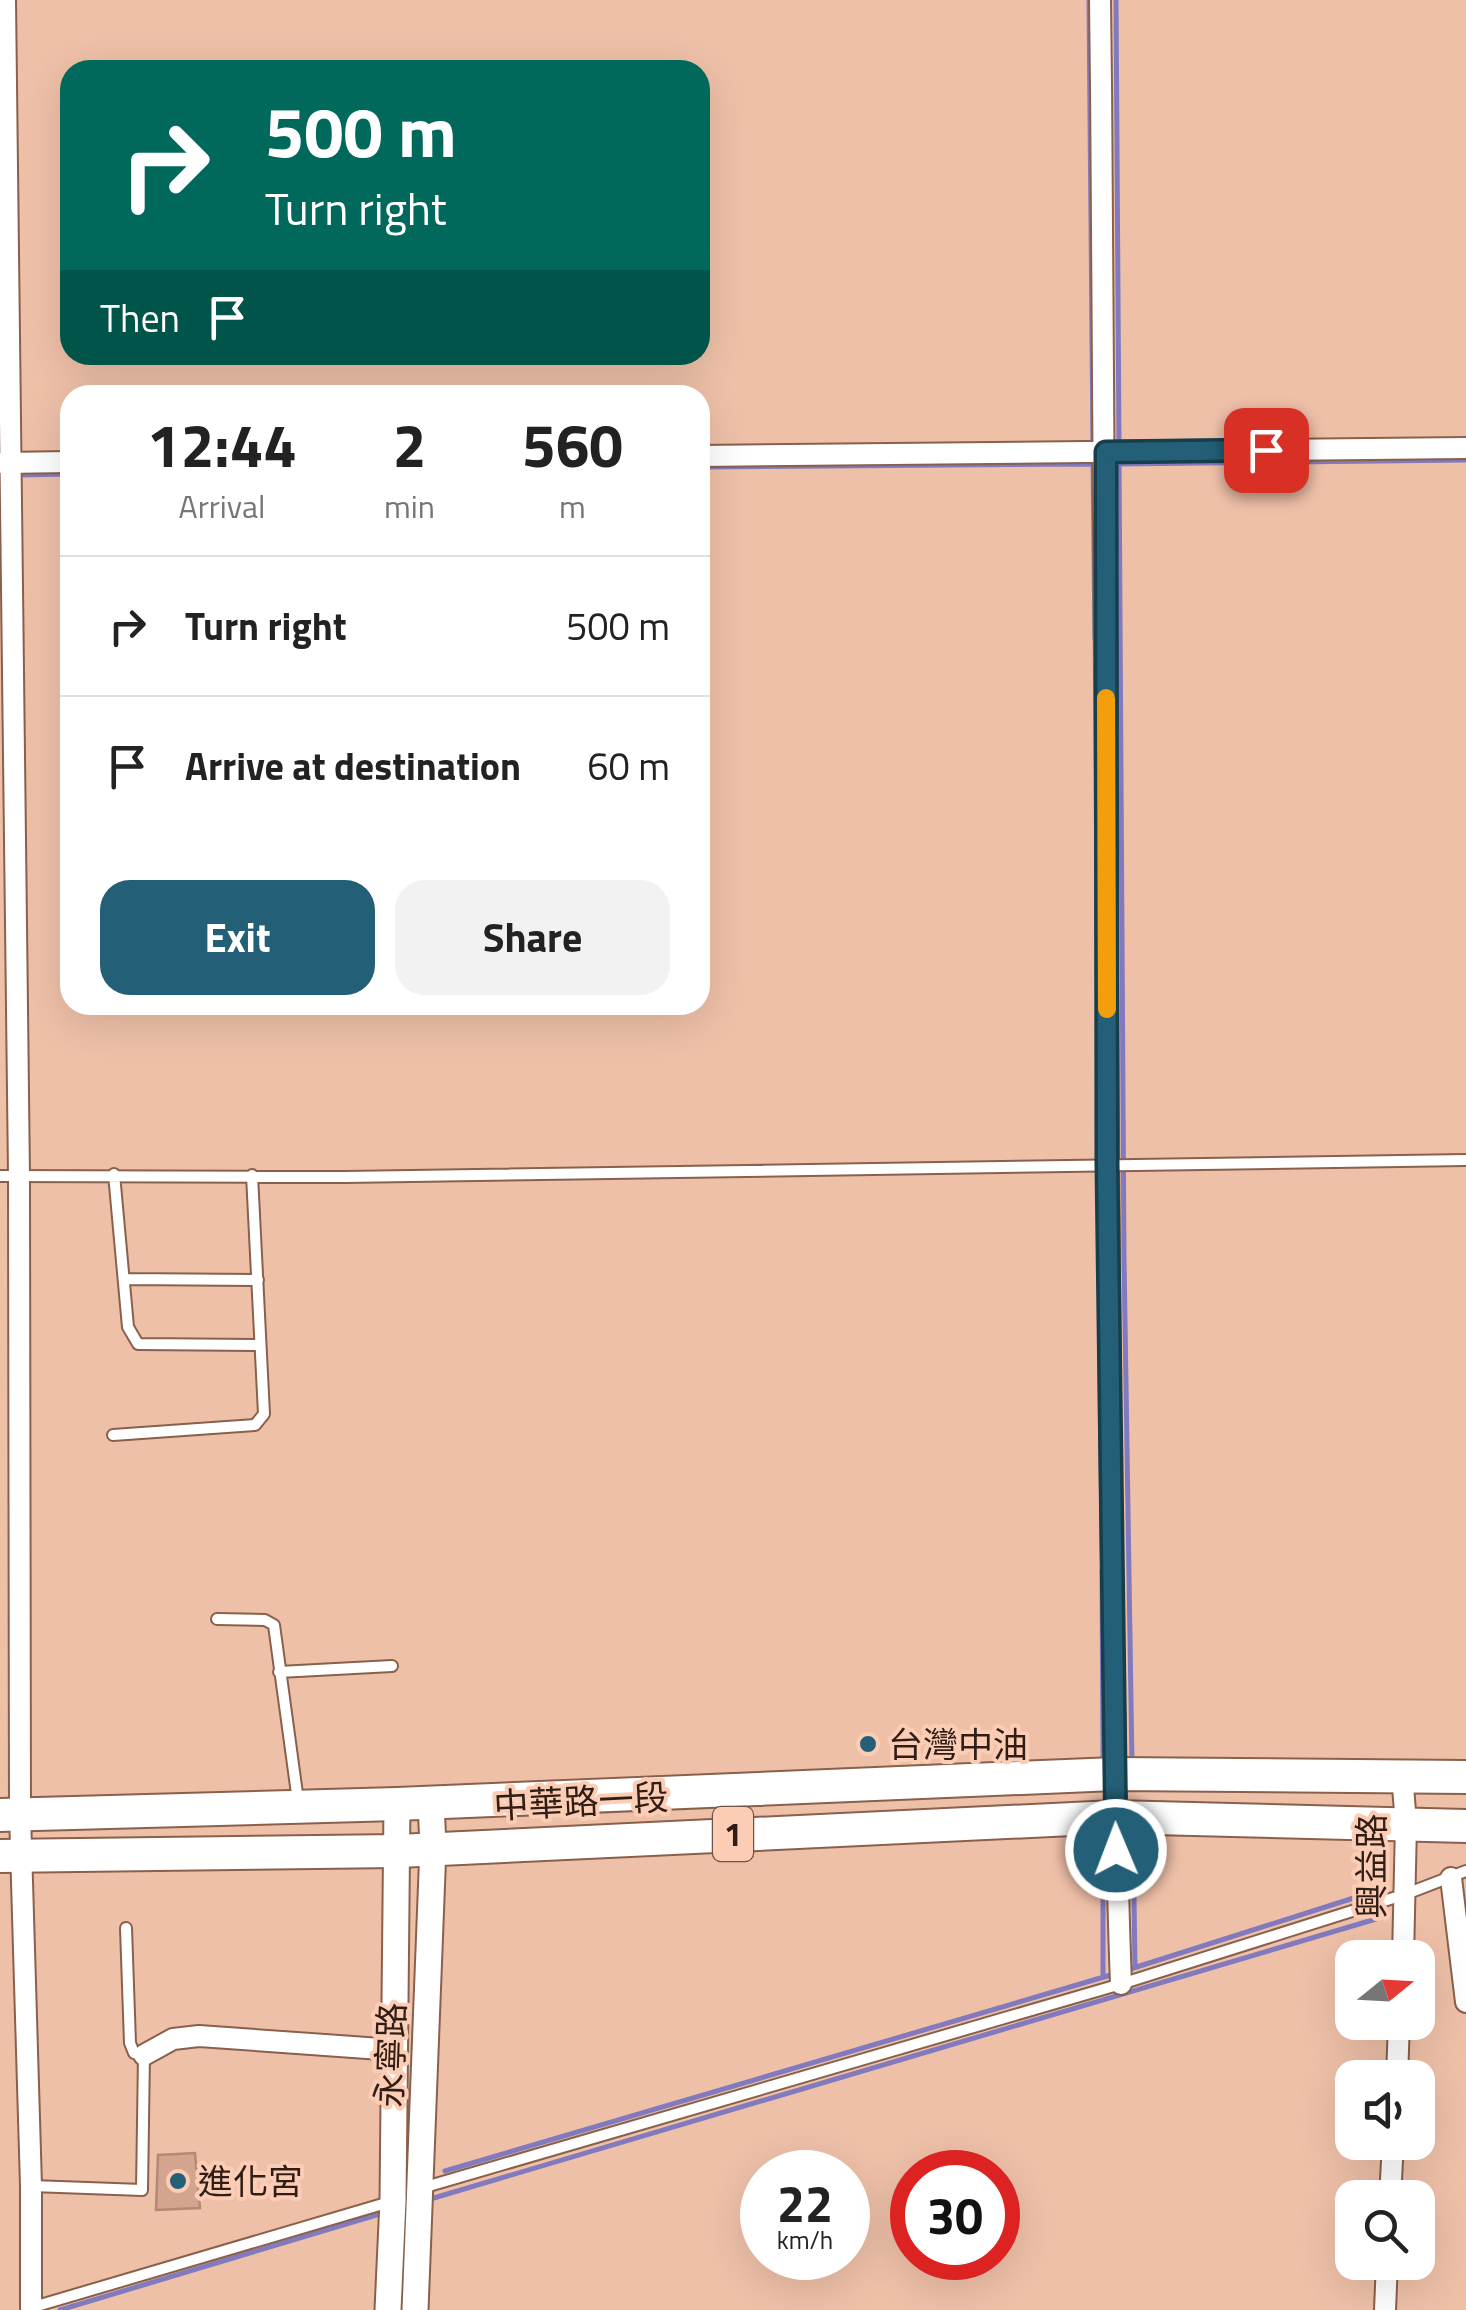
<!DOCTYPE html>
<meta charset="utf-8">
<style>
body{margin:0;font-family:"Titillium Web","Noto Sans TC",sans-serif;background:#f2f2f2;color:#222;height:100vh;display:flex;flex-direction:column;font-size:38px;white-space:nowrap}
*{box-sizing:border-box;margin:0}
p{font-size:32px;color:#767676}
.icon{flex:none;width:55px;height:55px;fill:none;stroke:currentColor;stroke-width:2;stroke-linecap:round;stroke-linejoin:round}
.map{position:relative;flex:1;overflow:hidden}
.drawer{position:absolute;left:60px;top:385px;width:650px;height:630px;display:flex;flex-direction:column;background:#fff;border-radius:30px;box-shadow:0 10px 40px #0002}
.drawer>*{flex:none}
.top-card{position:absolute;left:60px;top:60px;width:650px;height:305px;border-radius:30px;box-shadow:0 10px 40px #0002;background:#00695c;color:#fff;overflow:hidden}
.needle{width:65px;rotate:72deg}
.buttons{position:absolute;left:1335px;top:1940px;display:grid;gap:20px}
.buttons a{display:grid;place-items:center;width:100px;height:100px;border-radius:20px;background:#fff;box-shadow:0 10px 40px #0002;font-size:50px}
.speed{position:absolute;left:740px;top:2150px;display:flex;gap:20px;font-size:50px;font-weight:700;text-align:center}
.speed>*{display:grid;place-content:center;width:130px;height:130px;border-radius:50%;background:#fff;box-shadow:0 10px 40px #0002;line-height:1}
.speed small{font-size:25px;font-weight:400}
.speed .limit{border:15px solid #d22;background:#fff;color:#111}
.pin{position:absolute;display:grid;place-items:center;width:85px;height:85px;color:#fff;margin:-42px;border-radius:20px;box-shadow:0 5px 15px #0006}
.me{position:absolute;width:110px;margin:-55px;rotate:359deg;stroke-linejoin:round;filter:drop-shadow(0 0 8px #0008)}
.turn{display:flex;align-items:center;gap:35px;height:210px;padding:0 40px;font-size:45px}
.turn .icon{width:130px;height:130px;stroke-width:2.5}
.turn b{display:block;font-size:70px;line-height:85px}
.then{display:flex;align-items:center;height:95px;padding:0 40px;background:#0003;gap:20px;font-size:38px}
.eta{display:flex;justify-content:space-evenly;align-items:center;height:170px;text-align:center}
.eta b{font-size:60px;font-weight:700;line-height:70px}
.action{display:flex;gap:20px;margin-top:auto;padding:20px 40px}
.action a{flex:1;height:115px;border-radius:30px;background:#235f77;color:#fff;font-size:40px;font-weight:700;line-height:115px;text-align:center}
.action a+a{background:#f2f2f2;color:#222}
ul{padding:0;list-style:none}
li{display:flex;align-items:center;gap:30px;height:140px;padding:0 40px;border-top:2px solid #e0e0e0}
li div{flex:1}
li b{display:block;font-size:38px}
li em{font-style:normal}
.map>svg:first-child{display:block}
</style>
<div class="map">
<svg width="1466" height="2310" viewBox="0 0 1466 2310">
<rect width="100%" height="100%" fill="#efc0a8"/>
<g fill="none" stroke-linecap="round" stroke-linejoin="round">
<path stroke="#817abf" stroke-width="5" d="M1089,0L1093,449
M1116,0L1119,444
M1119,455L1124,1258L1132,1764
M1093,460L1095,639
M1119,464L1466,460
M700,467L1093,464
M18,475L70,474
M1102,1570L1103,1764
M1103,1830V1977
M1133,1830L1135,1967
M1124,1971L1382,1889
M445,2171L1114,1974
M427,2200L1376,1919
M60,2310L383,2213"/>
</g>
<path fill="#d3a58e" stroke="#b48872" stroke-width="2.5" d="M195,2153L200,2208L156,2210L158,2155Z"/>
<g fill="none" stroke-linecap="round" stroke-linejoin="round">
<g stroke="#89604b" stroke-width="14">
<path id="service" d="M114,1174L128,1327L138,1344L260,1345
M0,1176L345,1177L1466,1160
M124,1279L258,1280
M113,1435L255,1425L264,1414L252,1175
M217,1619L265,1620L274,1625L298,1801
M279,1672L392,1666
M32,2186L142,2190L144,2055L134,2053L130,2043L126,1928
M422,2188L1121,1984L1406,1894L1466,1871
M30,2308L393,2201"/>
</g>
<g stroke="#89604b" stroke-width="24">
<path id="minor" d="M5,0L19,1176L20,1814L31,2186V2308
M1100,0C1106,475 1105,950 1110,1426C1113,1612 1114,1798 1121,1984
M700,456L1466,448
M2,463L70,462
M1402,1774L1406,1824L1403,1958
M1451,1878L1466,2002
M144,2055L173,2039L199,2036L395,2050
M1397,2078L1399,2022
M1390,2198L1393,2142
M1385,2310L1387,2262"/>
</g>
<g stroke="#89604b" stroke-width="29">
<path id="tertiary" d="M388,2310L393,2201L397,1804
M415,2310L433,1847L431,1803"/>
</g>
<g stroke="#89604b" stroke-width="36">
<path id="primary" d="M0,1815L397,1804L1115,1774L1466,1777
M0,1856L398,1851L1114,1817L1466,1826"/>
</g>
<use href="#service" stroke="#fff" stroke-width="10"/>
<use href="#minor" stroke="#fff" stroke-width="20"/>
<use href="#tertiary" stroke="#fff" stroke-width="25"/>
<use href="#primary" stroke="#fff" stroke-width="32"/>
</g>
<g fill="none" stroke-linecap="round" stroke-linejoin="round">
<g stroke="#173e4d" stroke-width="25">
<path id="route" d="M1116,1850L1107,1164L1106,452L1266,450"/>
</g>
<use href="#route" stroke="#235f77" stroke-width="18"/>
<path stroke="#f59e0b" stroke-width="18" d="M1106,698L1107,1009"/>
</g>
<g fill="#235f77" stroke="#fccdb5" stroke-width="4">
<circle cx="868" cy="1744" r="10"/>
<circle cx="178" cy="2181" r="10"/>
</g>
<g text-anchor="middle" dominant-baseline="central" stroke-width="8" stroke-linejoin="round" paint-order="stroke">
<rect fill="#fccdb5" stroke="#6d5246" stroke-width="2.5" x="713" y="1807" width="40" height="54" rx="8"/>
<g font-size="32" font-weight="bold" fill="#301e16">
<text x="733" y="1834">1</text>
</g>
<g font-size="35" fill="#301e16" stroke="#fccdb5" text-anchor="start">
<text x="888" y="1744">台灣中油</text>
<text x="198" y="2181">進化宮</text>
</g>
<g font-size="35" fill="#301e16" stroke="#fccdb5">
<text transform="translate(581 1801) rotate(-3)">中華路一段</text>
<text transform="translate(1371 1866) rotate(-90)">興益路</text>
<text transform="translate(390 2055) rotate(-88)">永寧路</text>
</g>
</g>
</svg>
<div class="buttons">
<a><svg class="needle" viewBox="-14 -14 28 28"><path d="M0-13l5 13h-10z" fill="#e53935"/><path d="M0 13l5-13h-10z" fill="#767676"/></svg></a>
<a><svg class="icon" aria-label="sound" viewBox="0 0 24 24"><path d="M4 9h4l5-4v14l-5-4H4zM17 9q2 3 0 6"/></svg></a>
<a><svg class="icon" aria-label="search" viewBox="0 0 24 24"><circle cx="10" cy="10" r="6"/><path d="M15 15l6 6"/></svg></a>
</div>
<div class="speed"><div>22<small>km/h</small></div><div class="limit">30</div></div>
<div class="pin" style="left:1266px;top:450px;background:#d93025"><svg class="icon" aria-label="arrive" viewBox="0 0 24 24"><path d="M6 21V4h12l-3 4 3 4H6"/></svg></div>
<svg class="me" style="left:1116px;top:1850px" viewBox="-20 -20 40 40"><circle r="17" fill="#235f77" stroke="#fff" stroke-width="3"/><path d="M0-11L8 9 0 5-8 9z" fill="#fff"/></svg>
<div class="top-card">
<div class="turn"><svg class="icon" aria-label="right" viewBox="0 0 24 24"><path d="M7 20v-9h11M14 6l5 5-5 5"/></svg><div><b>500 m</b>Turn right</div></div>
<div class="then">Then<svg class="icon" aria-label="arrive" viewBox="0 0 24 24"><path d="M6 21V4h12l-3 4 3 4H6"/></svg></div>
</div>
<section class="drawer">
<div class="eta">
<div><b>12:44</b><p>Arrival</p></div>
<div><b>2</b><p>min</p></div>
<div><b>560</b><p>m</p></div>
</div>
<ul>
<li><svg class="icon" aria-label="right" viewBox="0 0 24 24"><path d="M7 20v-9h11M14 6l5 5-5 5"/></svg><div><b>Turn right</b></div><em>500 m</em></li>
<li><svg class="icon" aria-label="arrive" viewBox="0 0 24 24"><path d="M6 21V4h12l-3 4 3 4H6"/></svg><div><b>Arrive at destination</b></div><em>60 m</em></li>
</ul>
<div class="action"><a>Exit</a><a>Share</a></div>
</section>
</div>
